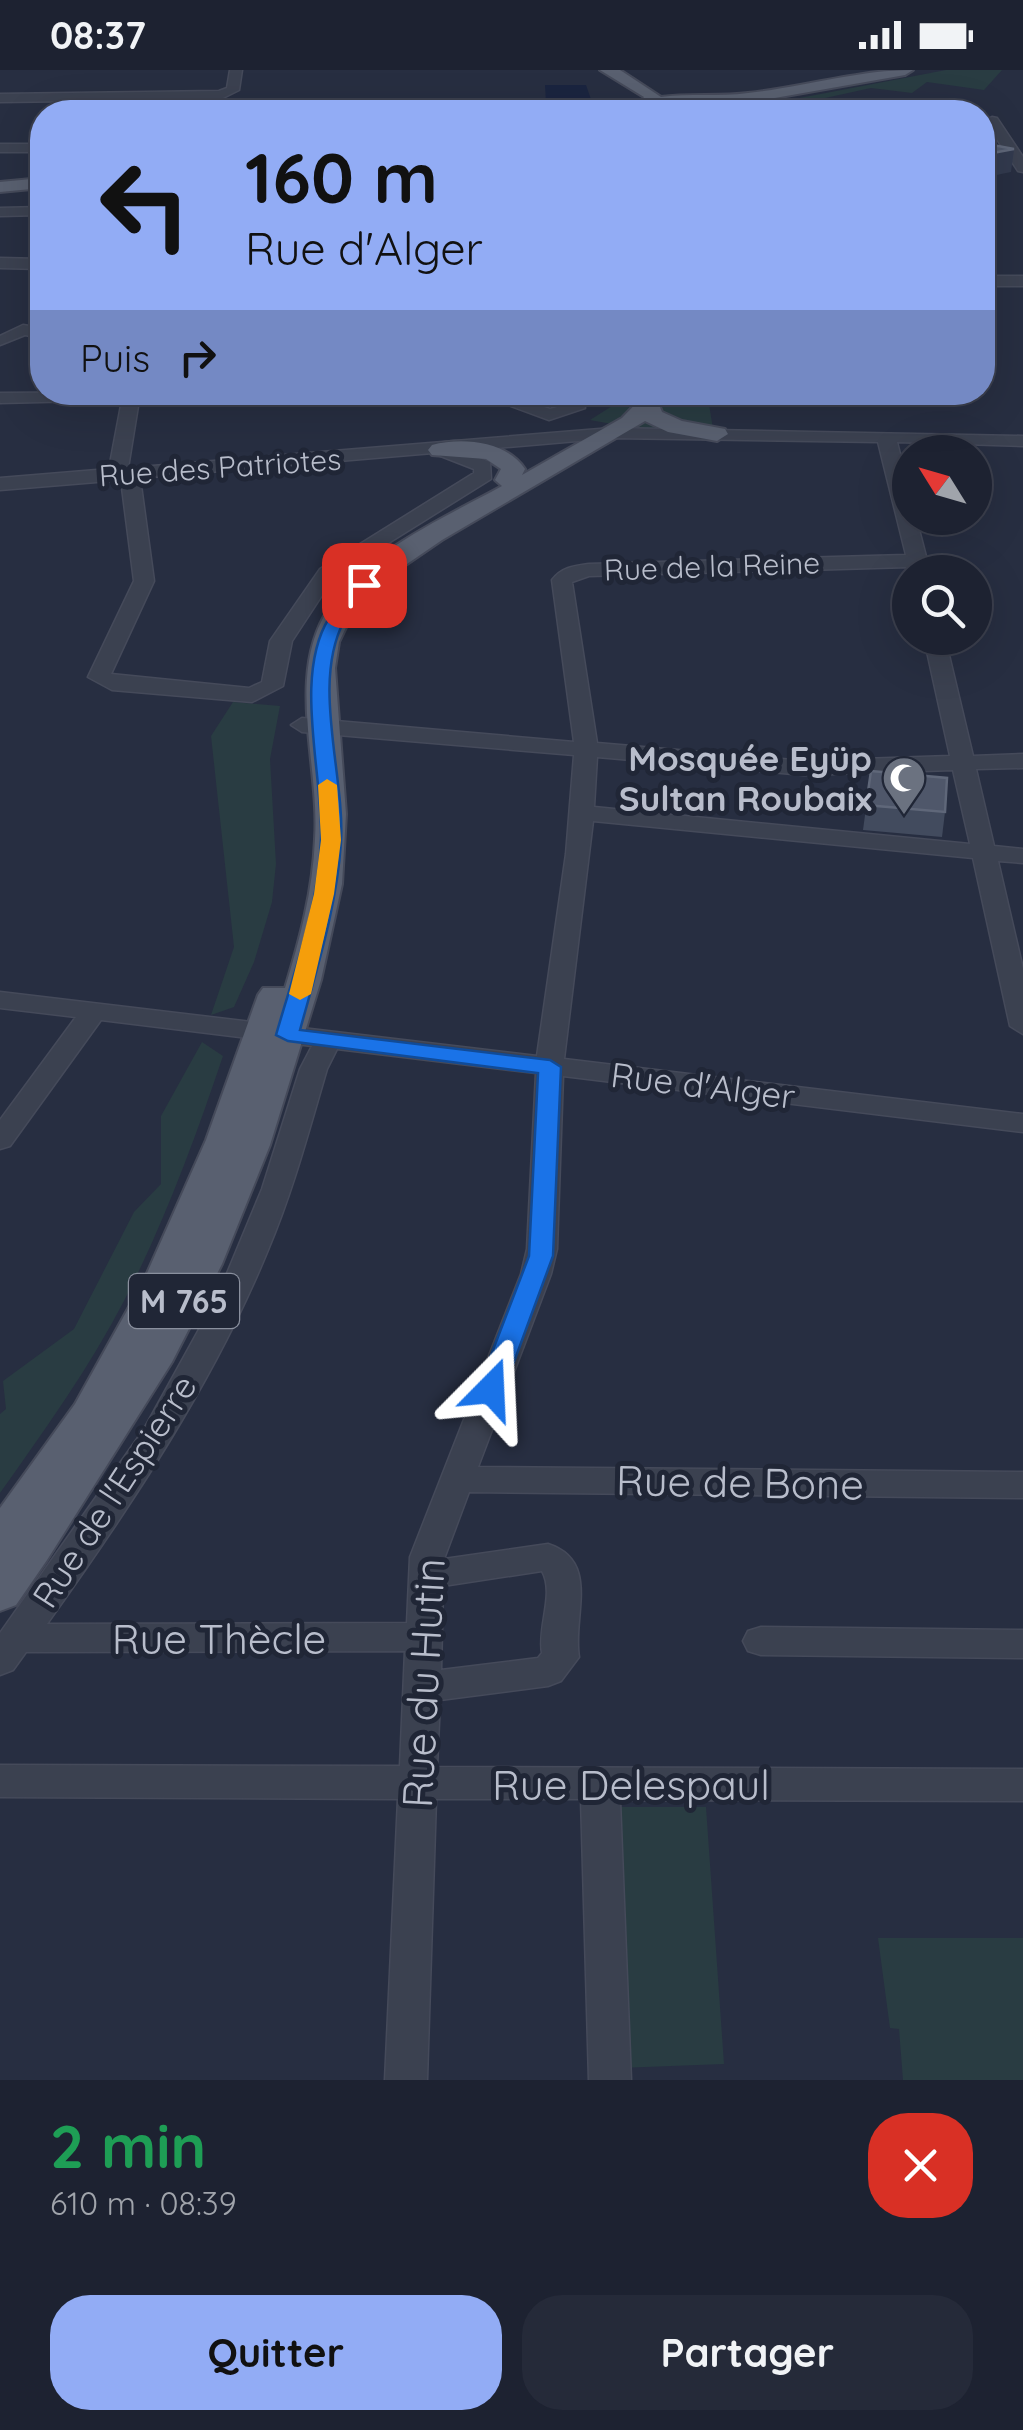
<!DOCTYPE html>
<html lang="fr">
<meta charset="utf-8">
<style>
body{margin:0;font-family:Quicksand,sans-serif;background:#252a39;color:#f1f3f6;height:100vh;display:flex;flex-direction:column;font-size:38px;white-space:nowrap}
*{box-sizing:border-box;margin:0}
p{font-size:32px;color:#a0a4ab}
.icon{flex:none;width:55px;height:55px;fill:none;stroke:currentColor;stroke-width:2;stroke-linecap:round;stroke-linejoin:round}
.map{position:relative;height:2010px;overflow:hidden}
.panel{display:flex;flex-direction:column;background:#1d2231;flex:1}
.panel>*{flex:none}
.banner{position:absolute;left:30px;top:30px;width:965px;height:305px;border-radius:40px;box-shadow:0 10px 40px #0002,0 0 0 2px #3b3f4d;background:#92acf5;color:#111;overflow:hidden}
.needle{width:65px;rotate:307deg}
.controls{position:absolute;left:892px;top:365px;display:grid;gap:20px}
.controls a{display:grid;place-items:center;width:100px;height:100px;border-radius:50%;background:#1d2231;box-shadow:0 10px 40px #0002,0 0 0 2px #3b3f4d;font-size:50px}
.pin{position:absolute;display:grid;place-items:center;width:85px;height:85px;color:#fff;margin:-42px;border-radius:20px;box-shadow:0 5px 15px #0006}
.me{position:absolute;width:110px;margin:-55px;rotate:21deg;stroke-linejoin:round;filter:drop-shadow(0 0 8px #0008)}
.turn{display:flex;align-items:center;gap:35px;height:210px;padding:0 50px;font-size:45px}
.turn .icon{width:130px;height:130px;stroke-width:2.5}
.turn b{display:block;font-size:70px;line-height:85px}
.then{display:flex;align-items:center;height:95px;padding:0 50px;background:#0003;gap:20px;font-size:38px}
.round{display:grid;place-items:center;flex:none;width:105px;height:105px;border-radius:40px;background:#252a39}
.overview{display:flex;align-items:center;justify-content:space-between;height:170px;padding:0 50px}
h1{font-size:60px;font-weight:800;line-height:75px;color:#1e9e55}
.action{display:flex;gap:20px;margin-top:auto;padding:20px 50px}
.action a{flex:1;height:115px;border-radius:40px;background:#92acf5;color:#111;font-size:40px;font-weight:800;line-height:115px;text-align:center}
.action a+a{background:#252a39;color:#f1f3f6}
.status{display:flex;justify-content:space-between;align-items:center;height:70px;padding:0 50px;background:#1d2231;direction:ltr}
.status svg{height:28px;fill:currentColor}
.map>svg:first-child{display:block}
</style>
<div class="status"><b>08:37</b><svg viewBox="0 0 49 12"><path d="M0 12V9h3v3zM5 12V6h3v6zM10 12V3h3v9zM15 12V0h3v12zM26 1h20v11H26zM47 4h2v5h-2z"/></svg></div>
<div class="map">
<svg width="1023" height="2010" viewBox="0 0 1023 2010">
<rect width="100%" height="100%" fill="#272e41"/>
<path fill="#293c42" d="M946,0H1002L984,20L927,12L912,23L871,18L816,30L886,42H764L763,35Z
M615,323H715L709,334L713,359H639L590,350L620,331V323Z
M233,632L280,636L270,689L276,794L272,832L254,892L234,937L211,945L234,877L211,666Z
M202,972L223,986C195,1069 165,1151 125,1229C90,1297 44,1361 0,1423V1344L6,1339L3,1311L74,1259L134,1142L161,1114V1046Z
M614,1737H706L724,1994L619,1998Z
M878,1868H1023V2010H903L899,1959L890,1958Z"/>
<path fill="#1a243f" d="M545,15H586L595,41L561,40L553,31L546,32Z"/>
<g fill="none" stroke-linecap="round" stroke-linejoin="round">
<path stroke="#1a243f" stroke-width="4" d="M809,42L813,31"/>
<g stroke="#454a5a" stroke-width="3">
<path id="minor" d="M230,0H242L239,20L221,29L0,32V24L219,21L227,18Z
M892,35L906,42H887V36Z
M992,47L997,48L1023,87V102L1018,101L985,51Z
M0,74H42V82H0Z
M42,137V145L0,146V138Z
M0,188L42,189V199L0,198Z
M982,206H1023V216H982Z
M23,255L42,258V268L25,265L0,275V266Z
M146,322L139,330L128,398L612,358L1023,366V376L897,372L910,424V448H916L930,502H910L909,497L589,506L572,512L597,673L804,691L950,686L924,568H945L973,686L1023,684V698L976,699L994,776L1023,779V793L998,791L1023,899V964L1010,956L973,788L593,751L564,989L1023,1044V1062L563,1006L557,1179L551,1204L478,1397L1023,1402V1428L469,1422L444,1489L548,1474C601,1491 572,1547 579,1587L561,1611L548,1616L440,1630L437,1697L1023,1699V1731L620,1730L631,2010H589L581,1729H436L427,2010H385L398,1729L0,1727V1695L400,1696L405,1581L26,1582L13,1600L0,1605V1563L144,1359L218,1225L262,1119L300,999L312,976L101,950L10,1076L0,1079V1050L76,947L0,938V922L537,986L566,784L574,685L302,662L291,655L302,648L574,672L552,510C562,497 574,496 589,494L906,485L878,372L612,368L460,381L490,392L491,409L334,507L292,571L283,616L252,632L112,620L88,607L134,511L121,410L0,420V408L109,399L122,330L0,333V323ZM433,383L474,399V403L320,499L270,571L262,612L249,618L111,604L154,511L140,408ZM597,687L804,705L953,700L970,774L594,737ZM337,979L536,1003L527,1179L521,1204L410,1487L407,1553L47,1554C131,1436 213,1314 268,1180C293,1121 309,1060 327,999ZM542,1501C555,1524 537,1557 542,1583L538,1588L441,1600L443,1516Z
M473,322H500L550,339L565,335L556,322H573L585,338L549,350Z
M761,1557L1023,1560V1588L761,1585L748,1581L743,1571L748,1561Z"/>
</g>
<g stroke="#454a5a" stroke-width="4">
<path id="major" d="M600,0H620L661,27C690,23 719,27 748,23C804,17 857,0 913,0L905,5L741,34L733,40L695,32L653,38L650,42H634L644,27Z
M42,108V118L0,122V112Z
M647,322H669L660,337L662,342L682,351L725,359L728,364L717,371L668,362L645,351L442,470L385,509L353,543L339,572L335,598L346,744L342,814L321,910L270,1075L222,1194L172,1292L47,1490L16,1535L0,1541V1438L75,1334L144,1210L206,1070L258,925L263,918H285C300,869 313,820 315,769C320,695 285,604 329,538C367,481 444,448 502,416L495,410L501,399L486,389L432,385L428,380L432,375C463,367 506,371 525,399L522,405L622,348Z"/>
</g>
<use href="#minor" fill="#3b4150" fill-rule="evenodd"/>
<use href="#major" fill="#596070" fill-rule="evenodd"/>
</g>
<path fill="#424b5e" d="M871,701L945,742L942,767L863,760Z"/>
<path fill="#323a4e" d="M1014,79L1011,102L982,108V85Z"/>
<path fill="#4f576a" stroke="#5f6779" stroke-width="2.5" d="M982,73L1014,79L982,85Z
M871,701L947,708L945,742L866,735Z"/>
<path fill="#1a73e8" stroke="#114b97" stroke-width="2.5" d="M358,511L372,515C363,527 351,538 344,551C311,614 345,704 341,772C337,836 317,898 300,960L550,990L561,997L553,1186L504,1319L500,1326H482L478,1319L529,1186L538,1003L288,971L276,965C294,902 319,835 321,769C323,703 293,606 329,548C337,535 348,523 358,511Z"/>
<path fill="#f59e0b" d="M327,709L337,715L341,770L334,824L311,924L300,930L289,924L314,824L321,770L318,715Z"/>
<defs>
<g id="mosque-pin" transform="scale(2.25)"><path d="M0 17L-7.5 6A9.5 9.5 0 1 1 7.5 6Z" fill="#6b7280" stroke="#202636"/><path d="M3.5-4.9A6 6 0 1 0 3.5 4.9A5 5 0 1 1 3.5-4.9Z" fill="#fff"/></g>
</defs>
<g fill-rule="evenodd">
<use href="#mosque-pin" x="904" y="708"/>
</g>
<g text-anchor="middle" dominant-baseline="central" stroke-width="10" stroke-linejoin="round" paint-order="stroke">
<g font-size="30" fill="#b8bdcb" stroke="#202636">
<text transform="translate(220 397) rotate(-4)">Rue des Patriotes</text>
<text transform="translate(712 496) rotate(-2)">Rue de la Reine</text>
</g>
<rect fill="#202636" stroke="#8a909e" stroke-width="2.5" x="129" y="1204" width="110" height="54" rx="8"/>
<g font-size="32" font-weight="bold" fill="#b8bdcb">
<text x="184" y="1231">M 765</text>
</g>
<g font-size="35" font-weight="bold" fill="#b8bdcb" stroke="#202636" text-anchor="end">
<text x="872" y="688">Mosquée Eyüp<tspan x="872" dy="40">Sultan Roubaix</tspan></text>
</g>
<g font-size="35" fill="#b8bdcb" stroke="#202636">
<text transform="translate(703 1015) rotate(7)">Rue d'Alger</text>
<text transform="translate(114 1421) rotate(-57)">Rue de l'Espierre</text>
</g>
<g font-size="42" fill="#b8bdcb" stroke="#202636">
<text transform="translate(740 1412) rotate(1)">Rue de Bone</text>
<text x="219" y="1568">Rue Thècle</text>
<text transform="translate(423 1613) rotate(-87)">Rue du Hutin</text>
<text x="631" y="1714">Rue Delespaul</text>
</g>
</g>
</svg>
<div class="controls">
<a><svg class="needle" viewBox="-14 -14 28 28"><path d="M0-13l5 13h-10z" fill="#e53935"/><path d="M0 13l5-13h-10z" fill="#a0a4ab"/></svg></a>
<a><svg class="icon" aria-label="search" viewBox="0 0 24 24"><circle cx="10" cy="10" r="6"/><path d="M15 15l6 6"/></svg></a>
</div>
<div class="pin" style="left:364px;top:515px;background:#d93025"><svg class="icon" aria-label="arrive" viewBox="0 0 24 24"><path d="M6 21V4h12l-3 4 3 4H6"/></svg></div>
<svg class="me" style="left:491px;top:1319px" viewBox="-20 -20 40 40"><path d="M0-17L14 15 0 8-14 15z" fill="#1a73e8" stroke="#fff" stroke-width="4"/></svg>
<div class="banner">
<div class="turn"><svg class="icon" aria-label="left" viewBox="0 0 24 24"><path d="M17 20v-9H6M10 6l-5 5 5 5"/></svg><div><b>160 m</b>Rue d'Alger</div></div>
<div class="then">Puis<svg class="icon" aria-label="right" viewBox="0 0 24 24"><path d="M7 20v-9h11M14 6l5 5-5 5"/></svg></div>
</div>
</div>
<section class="panel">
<div class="overview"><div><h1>2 min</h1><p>610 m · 08:39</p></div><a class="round" style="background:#d93025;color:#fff"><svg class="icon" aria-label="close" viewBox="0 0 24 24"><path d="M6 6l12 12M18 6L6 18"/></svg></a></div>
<div class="action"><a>Quitter</a><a>Partager</a></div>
</section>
